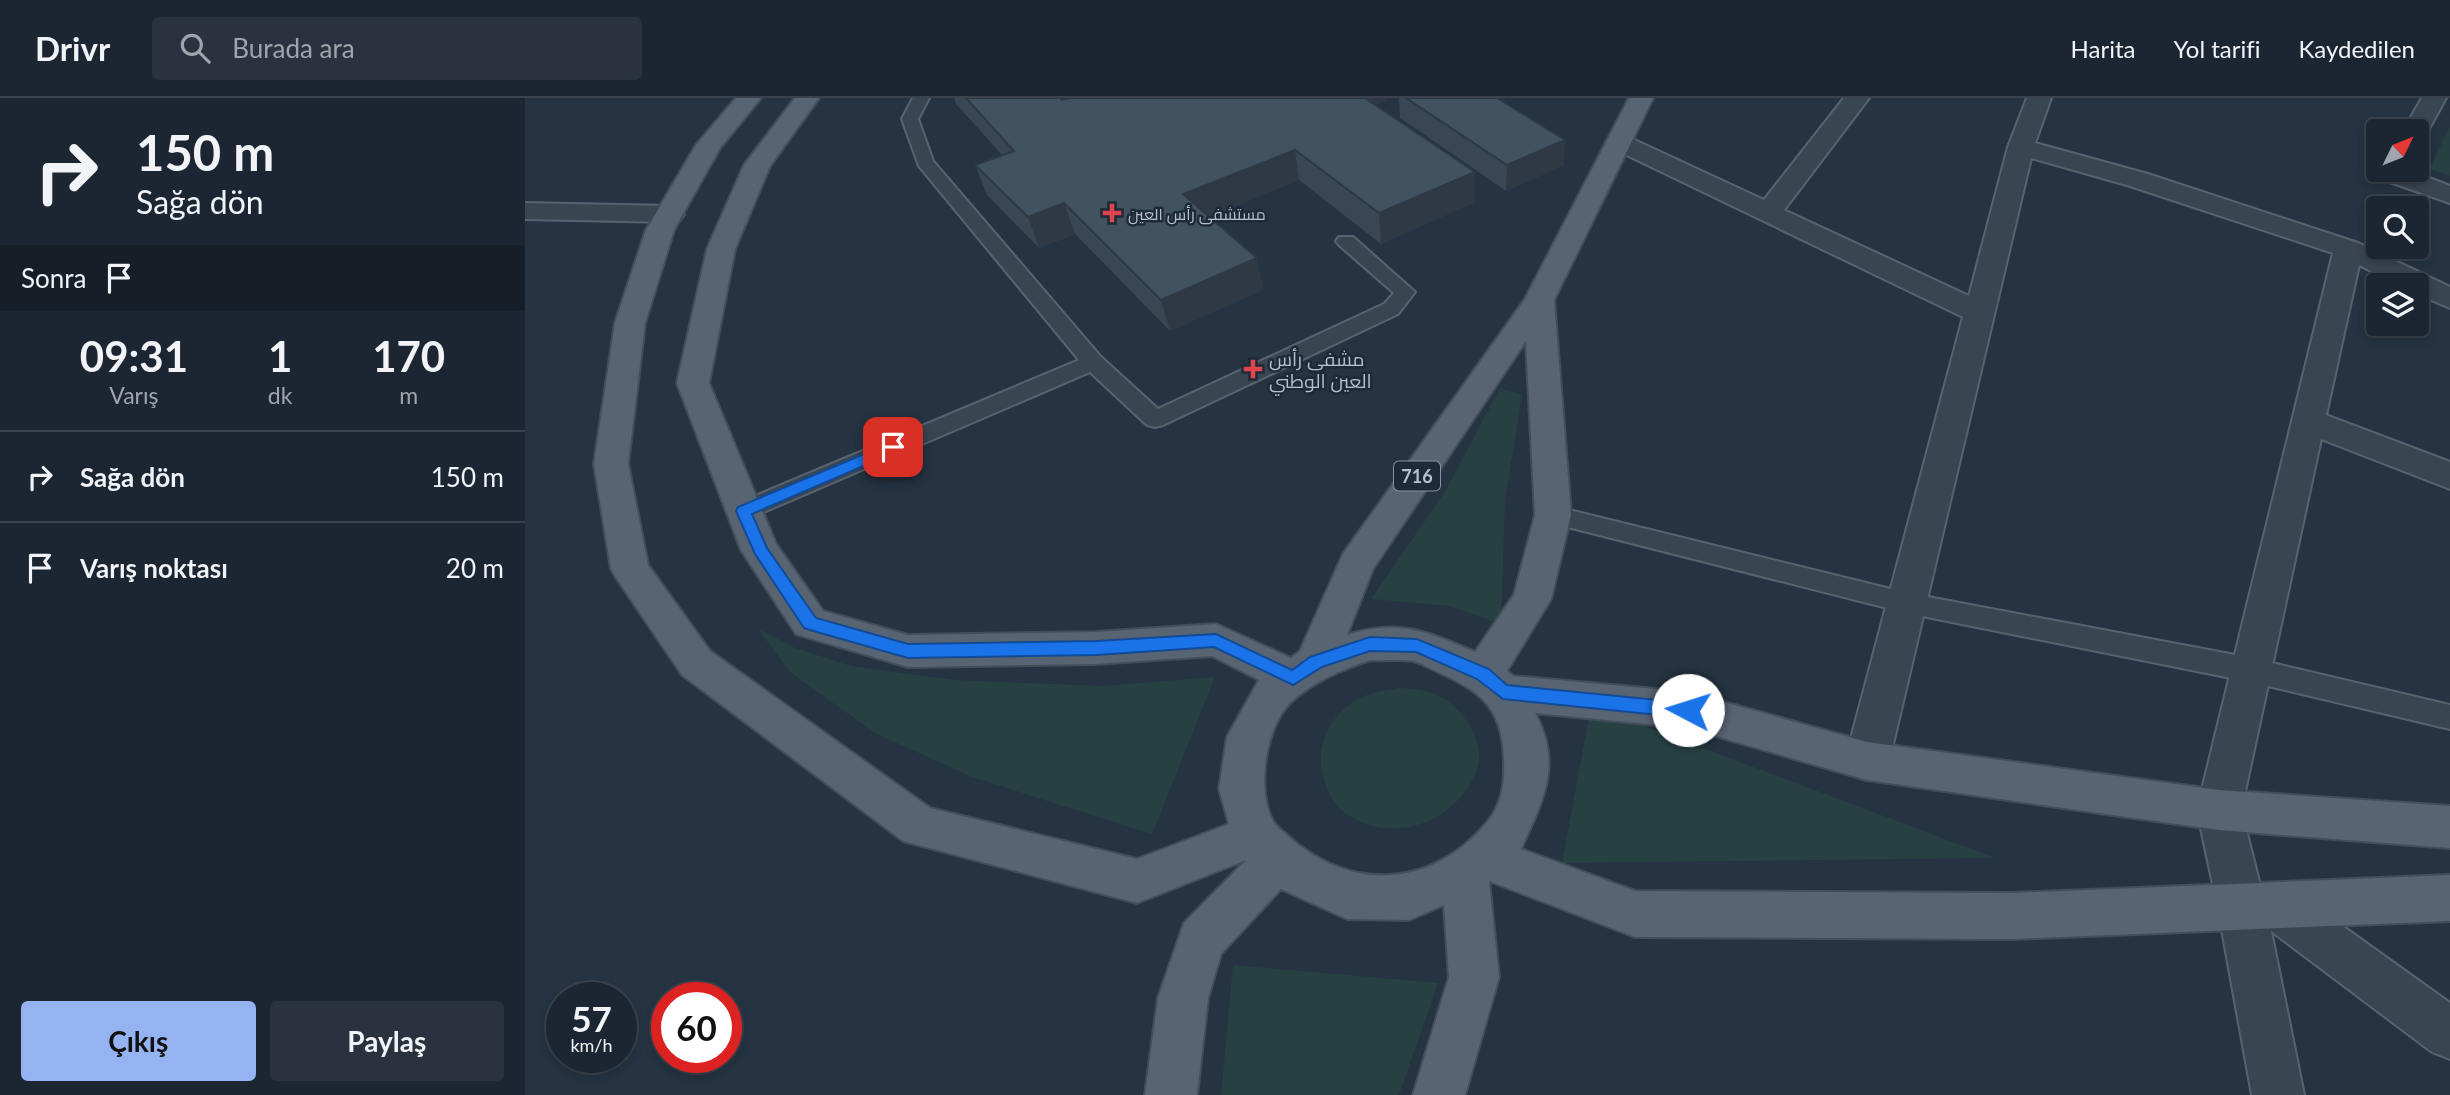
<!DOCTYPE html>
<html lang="tr">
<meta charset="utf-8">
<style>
body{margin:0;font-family:Lato,Cairo,sans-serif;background:#29323e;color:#f1f3f6;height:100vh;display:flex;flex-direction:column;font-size:26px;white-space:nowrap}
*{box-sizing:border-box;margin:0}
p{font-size:23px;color:#a0a5ac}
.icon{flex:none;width:38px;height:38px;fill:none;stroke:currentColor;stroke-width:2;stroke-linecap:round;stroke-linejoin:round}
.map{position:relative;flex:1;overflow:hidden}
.sheet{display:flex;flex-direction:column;background:#1c2632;width:525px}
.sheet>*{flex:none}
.top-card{background:#1c2632;color:#f1f3f6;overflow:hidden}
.needle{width:46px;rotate:47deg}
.buttons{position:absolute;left:1841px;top:21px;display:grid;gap:14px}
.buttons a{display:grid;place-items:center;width:63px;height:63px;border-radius:7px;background:#1c2632;box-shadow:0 4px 10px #0003,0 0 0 2px #3a434d;font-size:35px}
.speed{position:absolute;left:21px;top:884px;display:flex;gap:14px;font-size:35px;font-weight:700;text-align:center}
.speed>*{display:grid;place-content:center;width:91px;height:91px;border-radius:50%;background:#1c2632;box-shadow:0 4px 10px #0003,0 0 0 2px #3a434d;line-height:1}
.speed small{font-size:18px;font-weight:400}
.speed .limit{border:10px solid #d22;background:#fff;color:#111}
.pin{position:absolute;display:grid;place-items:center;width:60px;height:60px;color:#fff;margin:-30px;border-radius:14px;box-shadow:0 4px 10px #0006}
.me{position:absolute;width:77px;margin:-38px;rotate:275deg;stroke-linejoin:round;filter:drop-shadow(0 0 5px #0008)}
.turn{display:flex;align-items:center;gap:24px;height:147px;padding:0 21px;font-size:32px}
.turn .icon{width:91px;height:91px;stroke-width:2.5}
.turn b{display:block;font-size:49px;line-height:60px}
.then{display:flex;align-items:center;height:66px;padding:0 21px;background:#0003;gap:14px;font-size:26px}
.eta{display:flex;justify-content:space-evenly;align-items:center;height:119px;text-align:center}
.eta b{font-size:42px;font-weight:700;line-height:49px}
.primary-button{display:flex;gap:14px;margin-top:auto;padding:14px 21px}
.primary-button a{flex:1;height:80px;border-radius:7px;background:#95b2f1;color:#111;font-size:28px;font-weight:700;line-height:80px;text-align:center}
.primary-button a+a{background:#29323e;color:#f1f3f6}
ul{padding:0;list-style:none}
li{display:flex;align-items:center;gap:21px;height:91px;padding:0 21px;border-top:2px solid #3a434d}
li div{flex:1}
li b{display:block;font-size:26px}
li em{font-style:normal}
header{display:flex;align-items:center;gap:42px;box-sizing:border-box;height:98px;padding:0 35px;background:#1c2632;border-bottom:2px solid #3a434d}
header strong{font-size:33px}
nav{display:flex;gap:38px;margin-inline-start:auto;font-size:24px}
.search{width:490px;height:63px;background:#29323e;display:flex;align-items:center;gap:18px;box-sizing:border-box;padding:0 24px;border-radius:7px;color:#a0a5ac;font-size:26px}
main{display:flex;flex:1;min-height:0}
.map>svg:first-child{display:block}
</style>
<header>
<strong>Drivr</strong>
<div class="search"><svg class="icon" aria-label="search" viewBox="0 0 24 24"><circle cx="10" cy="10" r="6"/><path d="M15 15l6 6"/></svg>Burada ara</div>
<nav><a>Harita</a><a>Yol tarifi</a><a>Kaydedilen</a></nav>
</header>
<main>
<section class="sheet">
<div class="top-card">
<div class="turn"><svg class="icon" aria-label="right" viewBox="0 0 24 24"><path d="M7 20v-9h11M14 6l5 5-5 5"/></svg><div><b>150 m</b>Sağa dön</div></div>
<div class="then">Sonra<svg class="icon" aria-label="arrive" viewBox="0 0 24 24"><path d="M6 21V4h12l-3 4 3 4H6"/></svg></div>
</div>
<div class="eta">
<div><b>09:31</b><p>Varış</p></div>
<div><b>1</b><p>dk</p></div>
<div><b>170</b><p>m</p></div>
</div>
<ul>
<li><svg class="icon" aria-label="right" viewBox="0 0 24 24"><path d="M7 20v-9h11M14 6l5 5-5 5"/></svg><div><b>Sağa dön</b></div><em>150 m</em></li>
<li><svg class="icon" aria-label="arrive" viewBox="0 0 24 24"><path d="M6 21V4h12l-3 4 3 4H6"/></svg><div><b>Varış noktası</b></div><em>20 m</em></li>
</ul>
<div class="primary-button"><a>Çıkış</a><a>Paylaş</a></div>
</section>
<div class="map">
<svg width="1925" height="997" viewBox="0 0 1925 997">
<rect width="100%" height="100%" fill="#253342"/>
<path fill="#274143" d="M1925,29V78L1904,71Z
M975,290L997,297L980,403L976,526L925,508L846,501L921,392Z
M233,531L270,550L326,568L428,582L577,588L690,579L627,736L447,679L350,635L266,575Z
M874,590C886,591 899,591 910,596C940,610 965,647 949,679C926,726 868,746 823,717C808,708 802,693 798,677C789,645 808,613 837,599C848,594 862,592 874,590Z
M1066,608L1470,760L1037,765Z
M708,867L913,885L874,997H696Z"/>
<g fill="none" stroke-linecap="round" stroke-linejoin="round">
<g stroke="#58636f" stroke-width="4">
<path id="lane" d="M388,0H404L393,21L408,63L576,259L633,311L859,206L869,195L814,147L811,143L814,139H828L890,194L873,216L638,327L630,329L622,327L565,274L227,419L218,422L209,419L206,413L209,407L554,262L394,68L377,21Z
M1028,408L1382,495L1726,560L1925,607V631L1726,584L1382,515L1019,423L1016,417L1019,411Z"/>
</g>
<g stroke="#58636f" stroke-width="4">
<path id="street" d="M1319,0H1344L1259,112L1444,198L1483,49L1502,0H1526L1510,45L1623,76L1833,145L1925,189V210L1892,196V187H1874L1834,167L1801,317L1925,364V391L1796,341L1716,712L1736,791L1750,785L1767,792L1925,905V961L1907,954L1746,833L1779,997H1727L1693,810L1672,712L1808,155L1605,88L1506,60L1364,663L1357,677L1342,682L1327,677L1320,663L1438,219L1085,49L1081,44L1085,39L1094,36L1103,39L1239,102Z
M1897,0H1921L1900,38L1892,40V33H1878Z
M1858,72H1884L1925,88V105L1859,82L1855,76Z
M0,105L145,108L155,110L159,116L155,122L145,124L0,121Z"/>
</g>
<g stroke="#434e5b" stroke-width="4">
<path id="primary" d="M211,0H236L195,50L149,132L120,225L103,366L123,467L185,553L405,710L612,761L704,726L694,691L702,639L734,582L687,558L571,566L383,569L271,536L216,452L152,285L182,151L219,67L270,0H294L245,68L210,151L184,285L251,446L298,513L383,537L571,534L691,526L766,560L775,553L818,456L1000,201L1104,0H1128L1029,202L1046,417L1026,501L982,573L988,578L1163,594L1342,644L1694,692L1925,708V750L1694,732L1342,682L1163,630L1010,615C1038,667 1018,702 996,751L1110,793L1487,795L1925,777V823L1487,841L1110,839L964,783L974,879L940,997H888L924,879L919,807L884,822L822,821L756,791L696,856L683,900L672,997H620L633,900L659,825L721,762L612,805L378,743L157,577L92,481L86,471L69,366L90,225L121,132L171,47ZM1001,243L1010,417L989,497L950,554C903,534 874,520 822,537L848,471ZM845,562C859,563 874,561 888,563C897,565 908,572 917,576C960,595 978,614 979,663C980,684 977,706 963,723C909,790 826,795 763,738C759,734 751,729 748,723C731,692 740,629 766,604C789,583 816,572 845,562Z"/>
</g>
<use href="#lane" fill="#3a4552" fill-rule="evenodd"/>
<use href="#street" fill="#3a4552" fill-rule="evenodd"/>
<use href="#primary" fill="#586472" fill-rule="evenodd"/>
</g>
<path fill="#384753" d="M429,0H535L537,2L545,0H862V2L850,7L950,104L856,146L774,82L684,119L732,160L738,192L645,233L550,136L514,150L462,97L450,67L477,57L431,6Z
M874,0H972L1039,67L981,93L875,20Z"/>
<path fill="#2e3944" d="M822,0H862V2L824,17Z
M1040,42L1039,67L981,93L982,67Z
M770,52L774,82L665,126L658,96Z
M950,74V104L856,146L854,115Z
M539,105L550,136L514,150L503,119Z
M732,160L738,192L645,233L636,202Z"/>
<path fill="#415261" stroke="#2e3944" stroke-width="2" d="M441,0H535L537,2L545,0H840L950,74L854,115L770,52L658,96L732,160L636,202L539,105L503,119L450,67L489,53Z
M881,0H972L1040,42L982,67Z"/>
<path fill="#1a73e8" stroke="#114b97" stroke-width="2" d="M368,344L375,349L373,353L227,416L242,450L291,520L383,546L571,543L691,536L767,572L785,559L845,539L892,541L964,571L982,587L1163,605L1170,607L1172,612L1170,617L1163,620L978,601L952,581L891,554L845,553L797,569L768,587L689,549L571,557L383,560L285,532L279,530L230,456L211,413L213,409Z"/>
<g fill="#e0444e" stroke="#1e2a37" stroke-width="2.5">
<path d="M583.5 104.5h7v7h7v7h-7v7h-7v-7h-7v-7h7z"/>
<path d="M724.5 260.5h7v7h7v7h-7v7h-7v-7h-7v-7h7z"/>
</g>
<g text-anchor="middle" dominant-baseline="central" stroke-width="5" stroke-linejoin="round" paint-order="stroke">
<g font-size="16" fill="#b7c0cc" stroke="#1e2a37" text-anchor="start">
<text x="603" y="115">مستشفى رأس العين</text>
</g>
<rect fill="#1e2a37" stroke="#89939f" stroke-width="2" x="869" y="363.5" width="46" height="29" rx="5"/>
<g font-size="18" font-weight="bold" fill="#b7c0cc">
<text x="892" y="378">716</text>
</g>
<g font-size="19" fill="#b7c0cc" stroke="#1e2a37" text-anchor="start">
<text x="744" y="260">مشفى رأس<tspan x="744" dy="22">العين الوطني</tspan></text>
</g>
</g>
</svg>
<div class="buttons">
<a><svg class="needle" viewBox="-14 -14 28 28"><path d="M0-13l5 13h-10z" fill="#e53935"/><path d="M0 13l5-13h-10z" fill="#a0a5ac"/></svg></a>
<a><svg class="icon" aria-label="search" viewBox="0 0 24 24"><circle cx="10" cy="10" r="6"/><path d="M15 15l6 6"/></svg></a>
<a><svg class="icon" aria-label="layers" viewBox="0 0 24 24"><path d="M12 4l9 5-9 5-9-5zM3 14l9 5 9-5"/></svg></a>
</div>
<div class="speed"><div>57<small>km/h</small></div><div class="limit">60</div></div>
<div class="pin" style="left:368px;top:349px;background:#d93025"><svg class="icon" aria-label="arrive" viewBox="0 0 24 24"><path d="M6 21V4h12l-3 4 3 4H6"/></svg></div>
<svg class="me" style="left:1163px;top:612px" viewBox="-20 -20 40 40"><circle r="19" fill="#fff"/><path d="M0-13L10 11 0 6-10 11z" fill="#1a73e8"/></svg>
</div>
</main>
